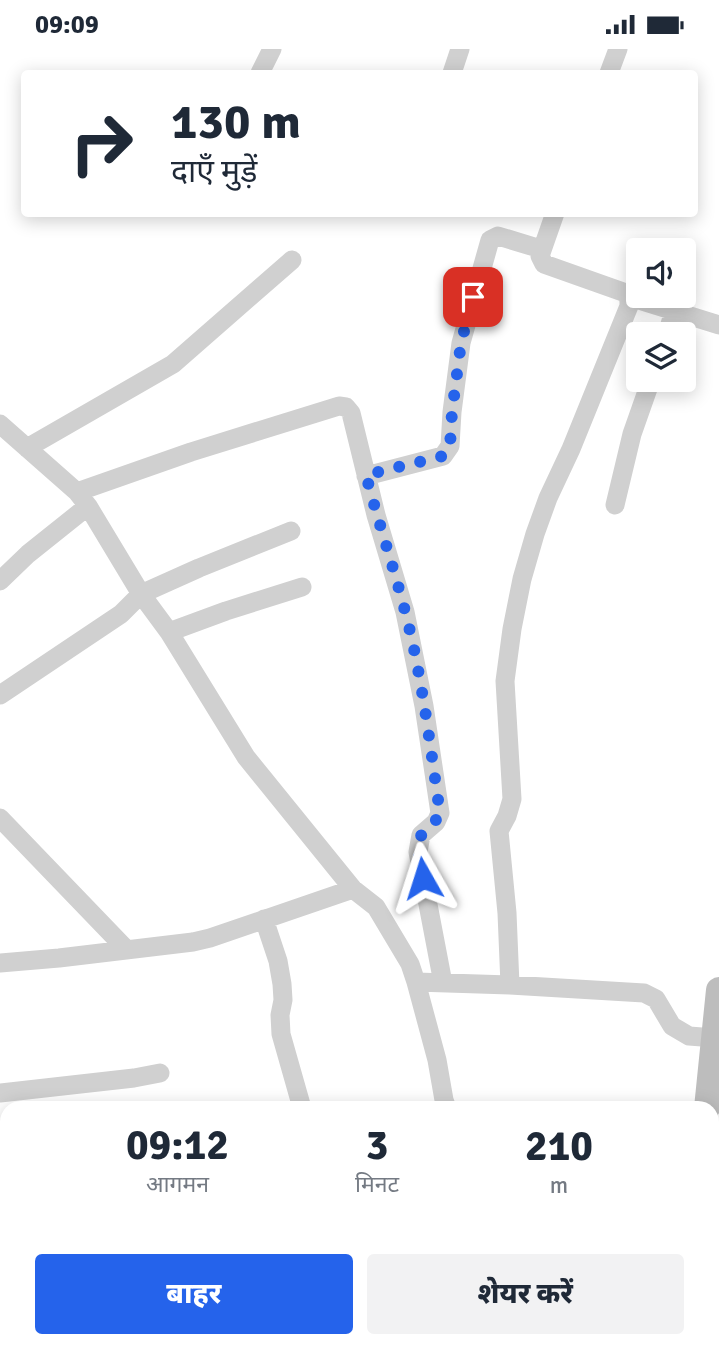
<!DOCTYPE html>
<html lang="hi">
<meta charset="utf-8">
<style>
body{margin:0;font-family:Signika,"Noto Sans Devanagari",sans-serif;background:#f2f2f3;color:#1f2937;height:100vh;display:flex;flex-direction:column;font-size:26px;white-space:nowrap}
*{box-sizing:border-box;margin:0}
p{font-size:23px;color:#747a83}
.icon{flex:none;width:38px;height:38px;fill:none;stroke:currentColor;stroke-width:2;stroke-linecap:round;stroke-linejoin:round}
.map{position:relative;flex:1;overflow:hidden}
.details{position:absolute;left:0px;top:1052px;width:719px;height:247px;display:flex;flex-direction:column;background:#fff;border-radius:21px 21px 0 0;box-shadow:0 4px 18px #0003}
.details>*{flex:none}
.hud{position:absolute;left:21px;top:21px;width:677px;height:147px;border-radius:7px;box-shadow:0 4px 18px #0003;background:#fff;color:#1f2937;overflow:hidden}
.controls{position:absolute;left:626px;top:189px;display:grid;gap:14px}
.controls a{display:grid;place-items:center;width:70px;height:70px;border-radius:7px;background:#fff;box-shadow:0 4px 18px #0003;font-size:35px}
.pin{position:absolute;display:grid;place-items:center;width:60px;height:60px;color:#fff;margin:-30px;border-radius:14px;box-shadow:0 4px 10px #0006}
.me{position:absolute;width:77px;margin:-38px;rotate:354deg;stroke-linejoin:round;filter:drop-shadow(0 0 5px #0008)}
.turn{display:flex;align-items:center;gap:24px;height:147px;padding:0 35px;font-size:32px}
.turn .icon{width:91px;height:91px;stroke-width:2.5}
.turn b{display:block;font-size:49px;line-height:60px}
.eta{display:flex;justify-content:space-evenly;align-items:center;height:119px;text-align:center}
.eta b{font-size:42px;font-weight:800;line-height:49px}
.primary-button{display:flex;gap:14px;margin-top:auto;padding:14px 35px}
.primary-button a{flex:1;height:80px;border-radius:7px;background:#2563eb;color:#fff;font-size:28px;font-weight:800;line-height:80px;text-align:center}
.primary-button a+a{background:#f2f2f3;color:#1f2937}
.status{display:flex;justify-content:space-between;align-items:center;height:49px;padding:0 35px;background:#fff;direction:ltr}
.status svg{height:19px;fill:currentColor}
.map>svg:first-child{display:block}
</style>
<div class="status"><b>09:09</b><svg viewBox="0 0 49 12"><path d="M0 12V9h3v3zM5 12V6h3v6zM10 12V3h3v9zM15 12V0h3v12zM26 1h20v11H26zM47 4h2v5h-2z"/></svg></div>
<div class="map">
<svg width="719" height="1298" viewBox="0 0 719 1298">
<rect width="100%" height="100%" fill="#fff"/>
<g fill="none" stroke-linecap="round" stroke-linejoin="round">
<path stroke="#d0d0d0" stroke-width="19" d="M260,24L272,0
M452,24L460,0
M609,24L618,0
M629,248L719,276
M667,285L674,262
M0,375L77,443L88,457L141,545L169,583L246,708L353,840L210,889L193,893L59,909L0,914
M27,399L173,315L292,211
M366,427L443,407L450,397L452,363L461,294L490,191L498,187L541,200
M77,443L191,403L339,357L346,358L351,364L376,466L405,563L424,657L440,764L436,773L421,786L418,803L443,934
M615,456L632,385L651,331
M0,532L28,505L88,457
M169,583L226,562L302,538
M0,646L121,565L141,545L199,519L291,482
M0,769L127,901
M353,840L376,858L410,915L416,933
M264,870L278,912L282,935L283,951L280,966L281,985L302,1059
M510,936L507,864L499,782L507,767L512,750L505,632L512,580L522,530L535,485L548,449L571,400L629,257V248L623,243L544,215L540,207L555,164
M0,1044L134,1029L160,1024
M447,1059L444,1051L437,1011L416,933L510,936L644,944L656,950L672,977L689,987L715,989
M0,1143L7,1141
M546,1292L548,1298
M325,1298L330,1292"/>
<path stroke="#bdbdbd" stroke-width="26" d="M707,1059L719,941
M686,1298L687,1292
M716,1298L719,1262"/>
</g>
<g fill="none" stroke-linecap="round" stroke-linejoin="round">
<path stroke="#2563eb" stroke-width="12" stroke-dasharray="0 21.6" d="M423,829C421,816 415,799 421,787C425,778 435,776 440,764C430,697 422,626 405,562C393,516 378,472 366,426L443,407L450,397L452,363L461,294L473,248"/>
</g>
</svg>
<div class="controls">
<a><svg class="icon" aria-label="sound" viewBox="0 0 24 24"><path d="M4 9h4l5-4v14l-5-4H4zM17 9q2 3 0 6"/></svg></a>
<a><svg class="icon" aria-label="layers" viewBox="0 0 24 24"><path d="M12 4l9 5-9 5-9-5zM3 14l9 5 9-5"/></svg></a>
</div>
<div class="pin" style="left:473px;top:248px;background:#d93025"><svg class="icon" aria-label="arrive" viewBox="0 0 24 24"><path d="M6 21V4h12l-3 4 3 4H6"/></svg></div>
<svg class="me" style="left:423px;top:829px" viewBox="-20 -20 40 40"><path d="M0-17L14 15 0 8-14 15z" fill="#2563eb" stroke="#fff" stroke-width="4"/></svg>
<div class="hud">
<div class="turn"><svg class="icon" aria-label="right" viewBox="0 0 24 24"><path d="M7 20v-9h11M14 6l5 5-5 5"/></svg><div><b>130 m</b>दाएँ मुड़ें</div></div>
</div>
<section class="details">
<div class="eta">
<div><b>09:12</b><p>आगमन</p></div>
<div><b>3</b><p>मिनट</p></div>
<div><b>210</b><p>m</p></div>
</div>
<div class="primary-button"><a>बाहर</a><a>शेयर करें</a></div>
</section>
</div>
